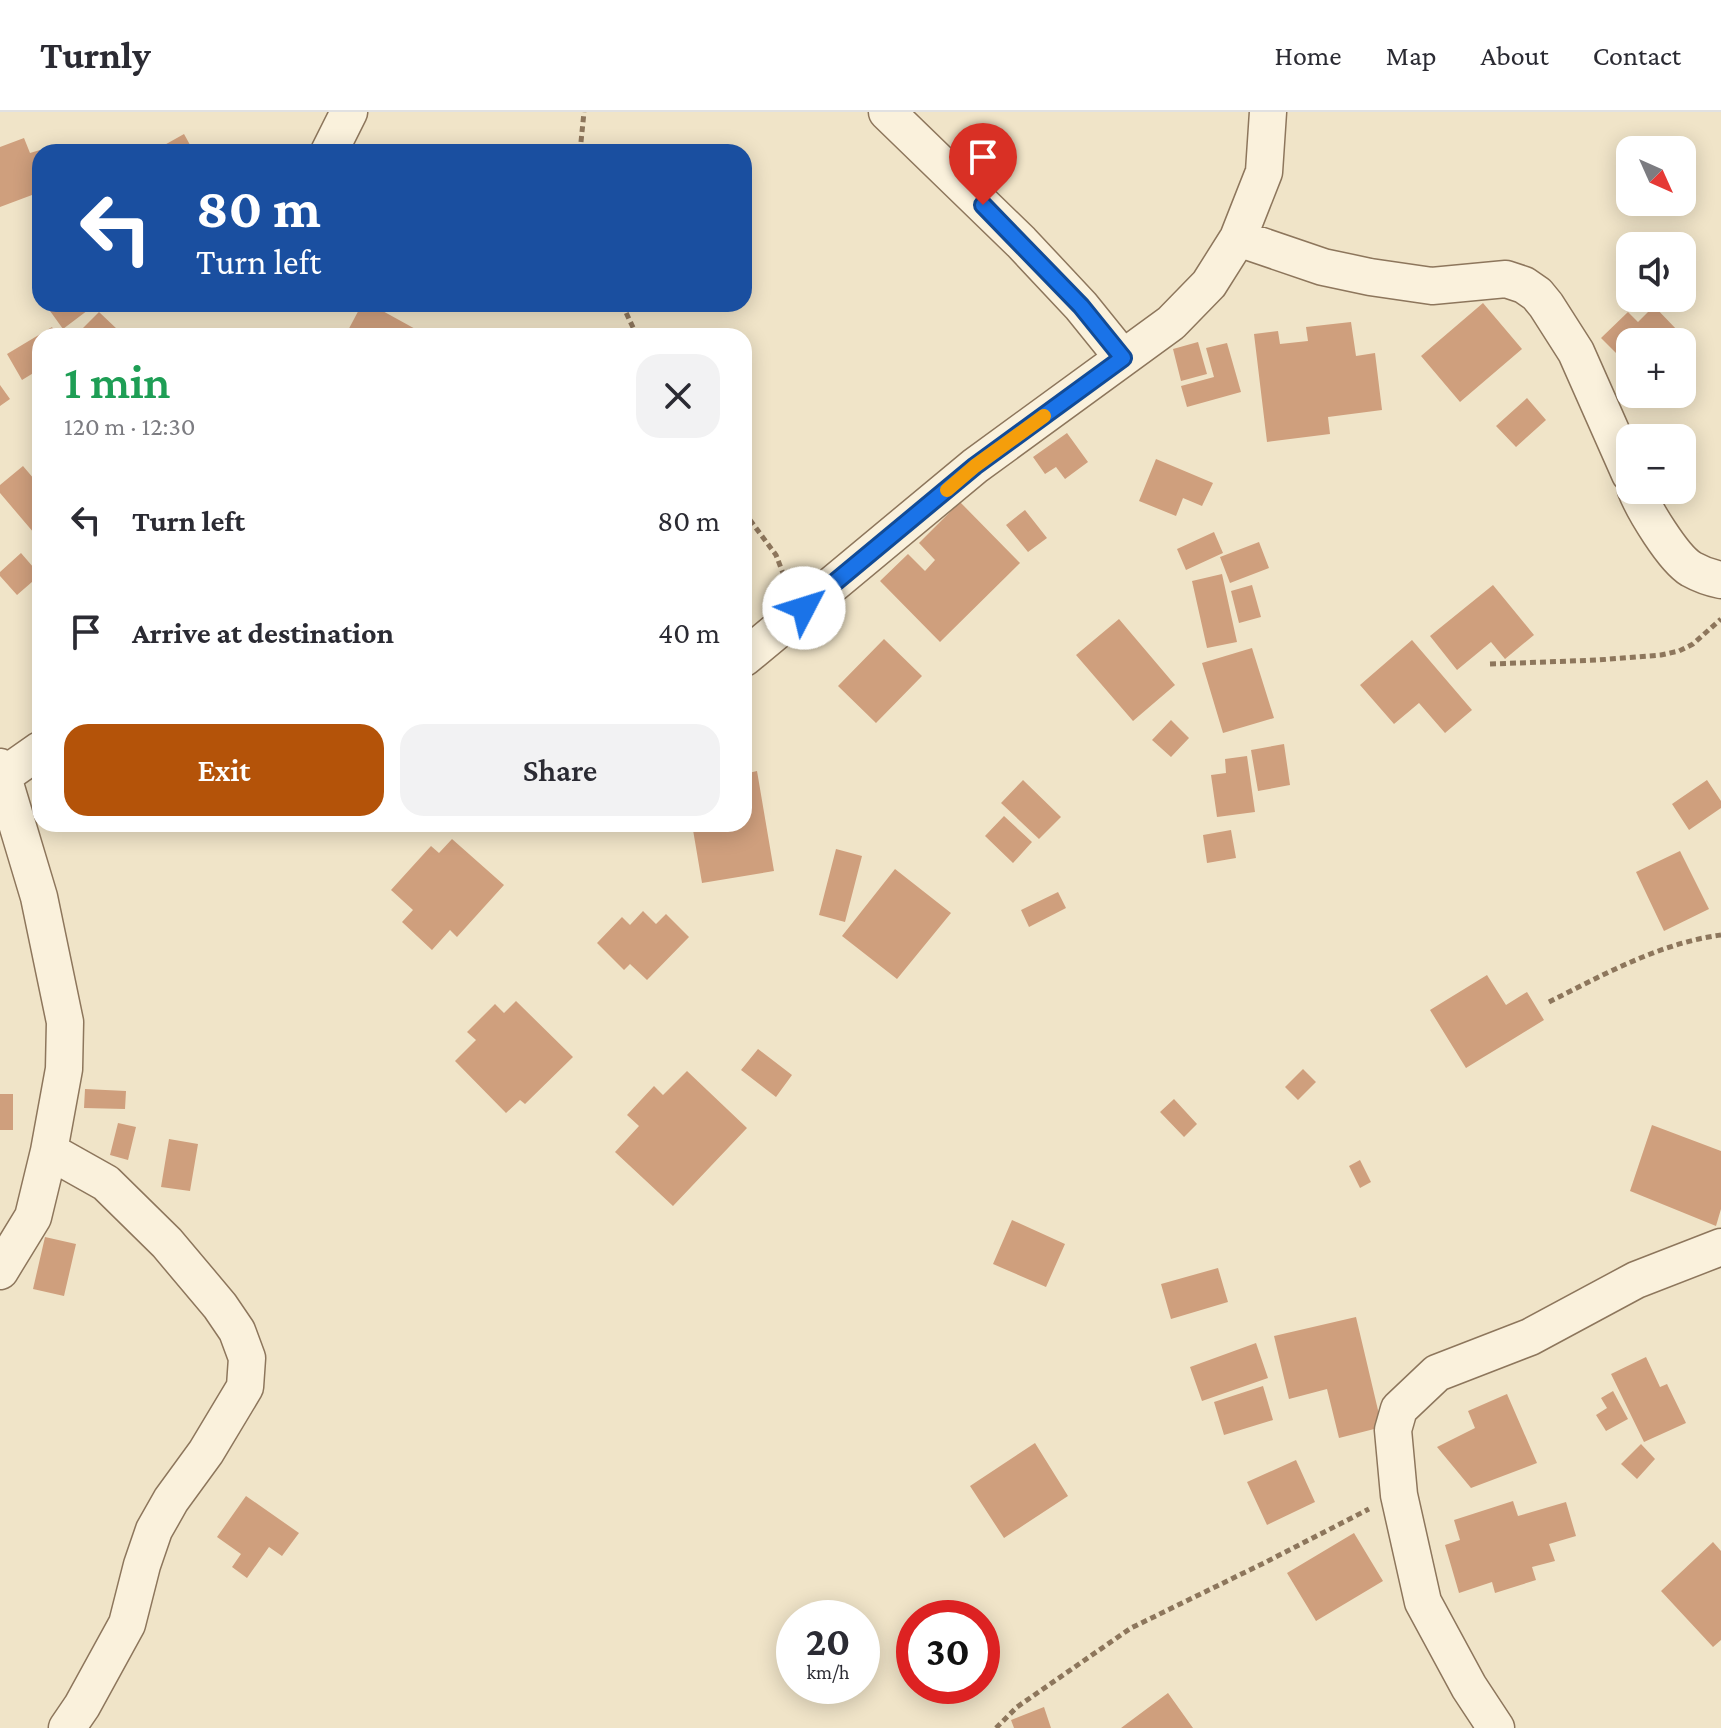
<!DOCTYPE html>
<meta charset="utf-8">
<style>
body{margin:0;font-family:"Crimson Pro",serif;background:#f2f2f3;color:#2b2b33;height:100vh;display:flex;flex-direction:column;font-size:30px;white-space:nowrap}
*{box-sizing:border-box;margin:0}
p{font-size:26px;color:#7c7c81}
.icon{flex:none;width:44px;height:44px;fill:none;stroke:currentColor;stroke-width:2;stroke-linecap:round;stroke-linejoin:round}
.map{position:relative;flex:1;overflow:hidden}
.details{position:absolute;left:32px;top:216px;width:720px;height:504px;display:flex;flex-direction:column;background:#fff;border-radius:24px;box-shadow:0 4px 20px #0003}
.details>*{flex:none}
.top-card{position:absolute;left:32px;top:32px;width:720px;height:168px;border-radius:24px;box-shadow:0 4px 20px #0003;background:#1a4fa0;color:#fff;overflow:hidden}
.needle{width:52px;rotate:135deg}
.controls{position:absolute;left:1616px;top:24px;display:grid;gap:16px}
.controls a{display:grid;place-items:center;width:80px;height:80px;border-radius:16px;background:#fff;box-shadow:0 4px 20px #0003;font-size:40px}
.speed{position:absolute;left:776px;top:1488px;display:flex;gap:16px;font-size:40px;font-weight:700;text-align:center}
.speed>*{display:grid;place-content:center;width:104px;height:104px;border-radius:50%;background:#fff;box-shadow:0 4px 20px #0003;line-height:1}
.speed small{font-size:20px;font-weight:400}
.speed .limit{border:12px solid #d22;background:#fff;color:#111}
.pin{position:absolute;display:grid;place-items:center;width:68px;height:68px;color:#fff;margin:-82px -34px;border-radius:50% 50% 50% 0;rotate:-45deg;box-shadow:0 0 8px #0007}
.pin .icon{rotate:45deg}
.me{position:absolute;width:88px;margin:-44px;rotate:50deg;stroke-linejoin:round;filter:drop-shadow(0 0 6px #0008)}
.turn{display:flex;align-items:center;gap:28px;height:168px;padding:0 32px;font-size:36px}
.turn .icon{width:104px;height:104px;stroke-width:2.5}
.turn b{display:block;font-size:56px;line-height:68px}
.round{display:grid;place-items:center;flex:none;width:84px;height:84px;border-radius:24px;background:#f2f2f3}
.head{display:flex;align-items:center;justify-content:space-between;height:136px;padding:0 32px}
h1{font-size:48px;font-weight:600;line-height:60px;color:#1e9e55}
.cta{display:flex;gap:16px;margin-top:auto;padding:16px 32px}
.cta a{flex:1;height:92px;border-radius:24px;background:#b45309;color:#fff;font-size:32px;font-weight:600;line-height:92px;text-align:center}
.cta a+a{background:#f2f2f3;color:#2b2b33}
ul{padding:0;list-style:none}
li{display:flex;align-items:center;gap:24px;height:112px;padding:0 32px}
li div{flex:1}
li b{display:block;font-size:30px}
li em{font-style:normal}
header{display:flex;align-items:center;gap:48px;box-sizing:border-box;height:112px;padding:0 40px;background:#fff;border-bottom:2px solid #e1e1e2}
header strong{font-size:38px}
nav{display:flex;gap:44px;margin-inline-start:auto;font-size:28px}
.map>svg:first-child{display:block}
</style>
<header>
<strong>Turnly</strong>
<nav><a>Home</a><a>Map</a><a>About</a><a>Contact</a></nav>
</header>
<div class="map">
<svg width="1721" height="1616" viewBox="0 0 1721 1616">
<rect width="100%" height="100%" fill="#f0e4c8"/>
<path fill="#cf9f7d" d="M184,22L194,40H152Z
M24,26L30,41L40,38V80L0,95V35Z
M1483,191L1522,237L1460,290L1421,244Z
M45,192H96L63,217Z
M362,192H370L428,224H345Z
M1654,194L1678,219L1666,230H1630V255L1601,226L1628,200L1638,210Z
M99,200L118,218L112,224H75Z
M1351,210L1356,244L1375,241L1382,298L1328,305L1330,322L1267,330L1254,222L1278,219L1280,232L1308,229L1306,215Z
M52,215L57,224H40V257L22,268L7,242Z
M1198,230L1207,262L1181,269L1173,237Z
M1227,231L1241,280L1187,295L1181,274L1214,265L1206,236Z
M0,273L10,287L0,294Z
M1527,286L1546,308L1516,335L1496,314Z
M1067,321L1088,350L1065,367L1056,355L1045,362L1033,345Z
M1156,347L1213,371L1202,394L1183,386L1176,404L1139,389Z
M23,354L40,374V416L34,421L0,381V373Z
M960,390L1020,451L940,530L880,469L908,442L925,459L935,448L919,431Z
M1025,398L1047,426L1028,440L1006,413Z
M1214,420L1223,441L1186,458L1177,437Z
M1259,430L1269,456L1230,471L1220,445Z
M21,441L40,463L17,483L0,464V460Z
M1222,462L1237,530L1207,536L1192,469Z
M1252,473L1261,505L1239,511L1231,479Z
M1493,473L1534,523L1505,547L1491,530L1457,558L1430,524Z
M1119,507L1175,573L1133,609L1076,543Z
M884,527L922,564L876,611L838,574Z
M1412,528L1472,598L1445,621L1419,591L1394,612L1360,573Z
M1252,536L1274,606L1223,621L1202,551Z
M1171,608L1189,626L1171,645L1152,628Z
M1284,632L1290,673L1258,679L1251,638Z
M1247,644L1255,700L1217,705L1211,663L1226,661L1225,647Z
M757,659L774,759L702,771L692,712H744V662Z
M1023,668L1061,705L1039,727L1001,691Z
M1707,668L1721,689V696L1689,718L1672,692Z
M1004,704L1032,730L1013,751L985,724Z
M1231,718L1236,746L1207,751L1203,723Z
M452,727L504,773L457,825L450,818L432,838L402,810L413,798L391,778L431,734L439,741Z
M836,737L862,744L845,810L819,803Z
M1680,739L1709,797L1664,819L1636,760Z
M895,757L951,801L897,867L842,824Z
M1058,780L1066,796L1029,815L1021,798Z
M643,799L656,812L666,802L689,825L647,868L630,852L624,858L597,831L622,805L630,813Z
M1487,863L1506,893L1527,880L1544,908L1466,956L1430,898Z
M516,889L573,945L525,992L520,988L506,1001L455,949L476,928L467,920L495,892L504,901Z
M758,937L792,963L776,985L741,958Z
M1303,957L1316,970L1298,988L1285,975Z
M687,959L747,1016L673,1094L615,1040L639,1014L627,1003L654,974L663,983Z
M85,977L126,979L125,997L84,996Z
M0,982H13V1018H0Z
M1174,987L1197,1012L1184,1025L1160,1000Z
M118,1011L136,1015L128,1048L110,1043Z
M1652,1013L1721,1039V1097L1716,1114L1630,1079Z
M169,1027L198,1032L190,1079L161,1075Z
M1360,1048L1371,1070L1360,1076L1349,1054Z
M1012,1108L1065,1132L1046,1175L993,1152Z
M45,1125L76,1132L64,1184L33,1177Z
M1218,1156L1228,1190L1171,1207L1161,1172Z
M1356,1205L1382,1315L1339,1326L1327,1277L1289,1287L1274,1224Z
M1256,1231L1268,1266L1202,1289L1190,1255Z
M1646,1245L1660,1275L1667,1272L1686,1311L1644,1330L1611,1262Z
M1263,1274L1273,1308L1224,1323L1214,1290Z
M1613,1279L1628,1307L1606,1319L1596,1303L1607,1296L1601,1286Z
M1507,1282L1537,1351L1471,1376L1437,1335L1475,1316L1468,1299Z
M1035,1331L1068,1384L1004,1426L970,1374Z
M1641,1332L1655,1347L1637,1367L1621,1352Z
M1296,1348L1315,1390L1267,1413L1247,1370Z
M246,1384L299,1421L282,1444L269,1435L247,1466L232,1455L241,1442L217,1425Z
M1513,1389L1518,1404L1566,1390L1576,1424L1549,1432L1555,1449L1532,1455L1536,1468L1495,1481L1492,1470L1459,1481L1445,1433L1460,1428L1454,1408Z
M1354,1421L1383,1469L1316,1509L1287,1461Z
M1713,1430L1721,1439V1528L1713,1535L1661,1479Z
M1168,1581L1193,1616H1121Z
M1044,1595L1051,1616H1014L1011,1608Z"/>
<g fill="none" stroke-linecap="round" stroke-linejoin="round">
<g stroke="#8d765c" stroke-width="39">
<path id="minor" d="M887,0L1021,130L1081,194L1123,246
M329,40L349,0
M1238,126L1323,155L1370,165L1432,174L1506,167L1524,173L1537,182L1546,193L1576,240L1630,362
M1636,378C1644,398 1673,446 1691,457C1700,462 1711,466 1721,468
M744,546L975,354L1171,211L1209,172L1238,126L1264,60L1268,0
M0,655L39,785L65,910L64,957L49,1039L33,1105L0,1159
M3,664L40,638
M49,1039L106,1071L167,1131L220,1194L237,1219L247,1246L245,1275L206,1340L171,1388L154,1418L142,1453L127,1512L82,1594L67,1616
M1496,1616L1469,1575L1423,1490L1399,1383L1393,1318L1399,1297L1437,1261L1530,1225L1636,1168L1721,1135"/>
</g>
<path stroke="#8d765c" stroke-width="5" stroke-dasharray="6 4" stroke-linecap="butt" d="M580,40L584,0
M622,192L637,224
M744,400L776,443L786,469
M1490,552L1598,548L1661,543L1679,539L1693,532L1721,507
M1549,890C1603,863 1660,831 1721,823
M996,1616L1017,1595L1131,1516L1264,1451L1369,1397"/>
<use href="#minor" stroke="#faf1dc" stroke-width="36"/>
</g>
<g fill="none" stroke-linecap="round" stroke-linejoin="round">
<g stroke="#114b97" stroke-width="20">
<path id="route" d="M804,496L975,354L1123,246L1081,194L983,93"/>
</g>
<use href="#route" stroke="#1a73e8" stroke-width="14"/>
<path stroke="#f59e0b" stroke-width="14" d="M947,378L975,354L1044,304"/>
</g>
</svg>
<div class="controls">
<a><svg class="needle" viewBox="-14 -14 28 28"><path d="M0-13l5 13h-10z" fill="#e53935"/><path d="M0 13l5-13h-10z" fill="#7c7c81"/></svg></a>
<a><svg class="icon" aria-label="sound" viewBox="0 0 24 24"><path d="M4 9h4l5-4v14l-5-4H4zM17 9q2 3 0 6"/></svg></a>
<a>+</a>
<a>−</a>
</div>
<div class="speed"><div>20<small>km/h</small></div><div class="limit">30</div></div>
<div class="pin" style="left:983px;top:93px;background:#d93025"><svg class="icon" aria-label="arrive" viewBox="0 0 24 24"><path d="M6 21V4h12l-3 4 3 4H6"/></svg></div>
<svg class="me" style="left:804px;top:496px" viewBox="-20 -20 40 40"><circle r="19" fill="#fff"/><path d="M0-13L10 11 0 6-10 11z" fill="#1a73e8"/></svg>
<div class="top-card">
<div class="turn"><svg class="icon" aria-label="left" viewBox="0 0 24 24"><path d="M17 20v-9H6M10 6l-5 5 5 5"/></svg><div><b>80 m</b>Turn left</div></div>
</div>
<section class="details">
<div class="head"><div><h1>1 min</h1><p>120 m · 12:30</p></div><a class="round"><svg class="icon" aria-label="close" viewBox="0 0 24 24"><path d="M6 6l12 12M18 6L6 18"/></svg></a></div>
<ul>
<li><svg class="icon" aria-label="left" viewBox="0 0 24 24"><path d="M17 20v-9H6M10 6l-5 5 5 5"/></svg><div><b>Turn left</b></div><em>80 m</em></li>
<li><svg class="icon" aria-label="arrive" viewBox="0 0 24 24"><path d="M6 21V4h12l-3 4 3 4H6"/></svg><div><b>Arrive at destination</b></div><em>40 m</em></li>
</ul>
<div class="cta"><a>Exit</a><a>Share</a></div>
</section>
</div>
